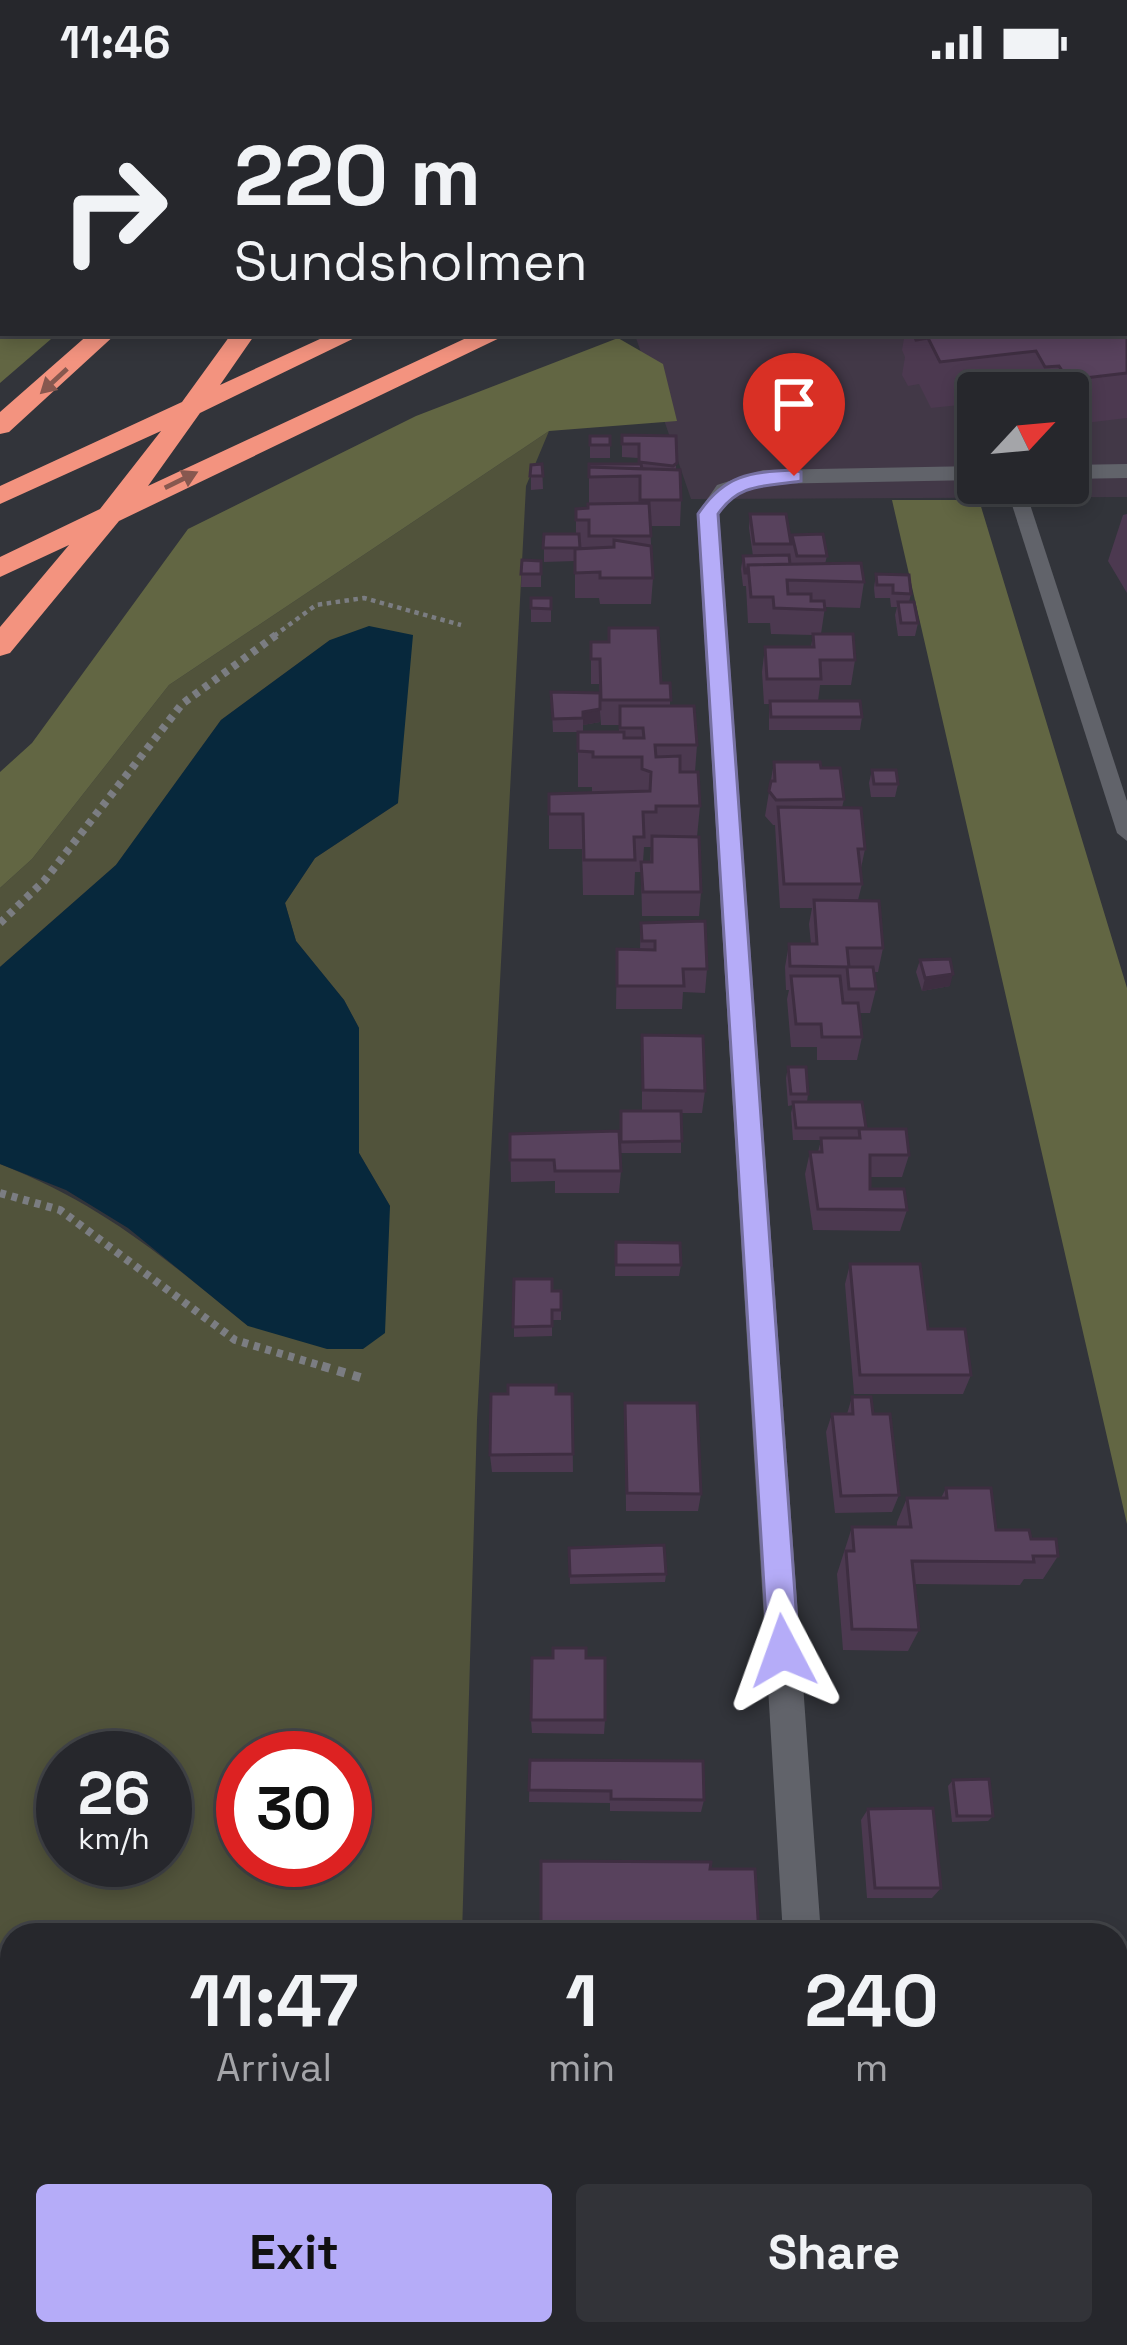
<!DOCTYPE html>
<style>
body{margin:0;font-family:"Space Grotesk",sans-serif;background:#323338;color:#f1f3f6;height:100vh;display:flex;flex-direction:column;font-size:45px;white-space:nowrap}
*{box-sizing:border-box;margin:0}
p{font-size:39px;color:#a4a5a9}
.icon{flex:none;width:66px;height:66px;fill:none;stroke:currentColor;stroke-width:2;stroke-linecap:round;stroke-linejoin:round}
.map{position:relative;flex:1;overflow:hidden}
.drawer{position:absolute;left:0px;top:1839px;width:1128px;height:423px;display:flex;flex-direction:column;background:#26272c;border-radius:36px 36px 0 0;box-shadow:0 6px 18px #0003,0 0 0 3px #424448}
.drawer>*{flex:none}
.top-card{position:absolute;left:0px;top:0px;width:1128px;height:252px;box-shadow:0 6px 18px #0003,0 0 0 3px #424448;background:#26272c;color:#f1f3f6;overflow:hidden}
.needle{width:78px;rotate:64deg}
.tools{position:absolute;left:957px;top:288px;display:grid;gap:24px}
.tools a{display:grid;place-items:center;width:132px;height:132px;border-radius:12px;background:#26272c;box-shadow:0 6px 18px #0003,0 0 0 3px #424448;font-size:60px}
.speed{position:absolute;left:36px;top:1647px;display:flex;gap:24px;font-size:60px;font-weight:700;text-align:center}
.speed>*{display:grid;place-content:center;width:156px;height:156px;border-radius:50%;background:#26272c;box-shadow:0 6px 18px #0003,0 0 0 3px #424448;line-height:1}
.speed small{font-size:30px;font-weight:400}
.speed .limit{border:18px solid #d22;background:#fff;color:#111}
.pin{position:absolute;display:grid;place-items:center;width:102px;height:102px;color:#fff;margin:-123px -51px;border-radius:50% 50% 50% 0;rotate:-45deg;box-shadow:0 0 12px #0007}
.pin .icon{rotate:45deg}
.me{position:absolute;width:132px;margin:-66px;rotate:356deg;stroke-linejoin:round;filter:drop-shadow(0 0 9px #0008)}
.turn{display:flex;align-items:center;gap:42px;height:252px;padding:0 36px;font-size:54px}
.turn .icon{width:156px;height:156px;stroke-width:2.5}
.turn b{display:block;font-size:84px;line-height:102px}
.eta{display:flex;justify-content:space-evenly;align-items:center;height:204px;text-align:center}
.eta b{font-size:72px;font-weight:600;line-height:84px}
.cta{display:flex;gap:24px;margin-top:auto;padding:24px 36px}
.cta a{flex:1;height:138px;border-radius:12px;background:#b5acf8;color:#111;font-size:48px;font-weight:600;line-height:138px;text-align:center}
.cta a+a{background:#323338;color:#f1f3f6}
.status{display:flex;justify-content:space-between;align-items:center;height:84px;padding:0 60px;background:#26272c;direction:ltr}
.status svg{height:33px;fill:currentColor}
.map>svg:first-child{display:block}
</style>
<div class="status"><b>11:46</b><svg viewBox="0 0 49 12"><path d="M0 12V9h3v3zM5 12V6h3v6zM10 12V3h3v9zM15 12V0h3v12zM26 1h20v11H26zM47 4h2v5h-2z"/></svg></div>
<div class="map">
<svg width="1127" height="2261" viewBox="0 0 1127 2261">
<rect width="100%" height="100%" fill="#32343a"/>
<path fill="#423847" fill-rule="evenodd" d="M1127,80V413L691,415L635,251L1125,249ZM978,309H1068V399H978Z"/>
<path fill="#51533b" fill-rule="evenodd" d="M549,347L526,402L477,1336L462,1851H12V2250H450V2261H0V1080C105,1122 162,1172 248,1242L390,1122L359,1069V944L344,916L296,857L285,819L315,774L398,719L330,556L221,636L116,781L0,883V804L32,775L169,601ZM63,1674H165V1776H63ZM243,1674H345V1776H243Z"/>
<path fill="#626643" d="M0,55L3,249H58L0,299Z
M618,254L663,280L677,337L549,347L169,601L32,775L0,804V688L32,659L188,445L416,332Z
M892,416H979L1127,904V1440Z"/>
<path fill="#07283c" d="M369,542L413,551L398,719L315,774L285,819L296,857L344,916L359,944V1069L390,1122L385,1249L363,1265H327L248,1242L128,1144L66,1106L0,1080V883L116,781L221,636L330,556Z"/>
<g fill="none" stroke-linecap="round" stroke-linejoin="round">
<path stroke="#7b7d82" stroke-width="4.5" stroke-dasharray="4.5 4.5" stroke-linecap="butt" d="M663,3L671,0
M274,552L316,521L364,514L461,541"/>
<path stroke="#7b7d82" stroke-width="8" stroke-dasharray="6 6" stroke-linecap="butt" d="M0,839L44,797L182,620L279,549
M0,1109L60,1126L235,1256L332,1285"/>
<path stroke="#7b7d82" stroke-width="9" stroke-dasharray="8 8" stroke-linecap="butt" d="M322,1282L362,1294"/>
<path fill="#61636a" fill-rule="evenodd" d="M1005,399H1023L1127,717V757L1117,749Z"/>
<path fill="#61636a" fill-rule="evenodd" d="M1127,380V394L1068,395V381Z
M978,382V396L765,400L733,411L719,430L821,1851H783L697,430L717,401L763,386Z
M807,2250H849L850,2261H808Z"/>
<path fill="#f3937f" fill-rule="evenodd" d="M294,0H316L292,3Z
M392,0H414L391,3Z
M1109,0H1127V7L1125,3H1107Z
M1127,38V52L1125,53V39Z
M90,249H117L9,348L0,350V328Z
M232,249H256L220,301L333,249H365L200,329L148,402L477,249H510L119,437L10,569L0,572V543L69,461L0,493V473L100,425L161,347L0,420V402L182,318Z"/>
</g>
<path fill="#4c3950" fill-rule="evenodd" d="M1125,115H1127V227L1125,228Z
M905,249H1124L1127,254V334L1068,341V309H978V319L931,324L919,300L908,302L902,291L905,273L902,266Z
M622,351L676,352V386L681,416L680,442H650L653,494L651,520H600L599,514H575V477L544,478V450H576V425L639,420L589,419V380H638V374L622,373Z
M590,352H610V374H590Z
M542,380L543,405L531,406V381Z
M750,430L791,460L792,451L827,472L825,480L864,498L860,524L825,523L821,550L855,576L851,601H820L818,617L862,633L860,646H769V620H764L762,588L765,563H811L813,551L771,550L770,539H748L746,502H743L741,485L743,472H753L749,444Z
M1127,430V509L1108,477L1123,431Z
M522,476L541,477V503H521Z
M876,490L911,510L909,518L918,539L915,552H898L895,531L897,523H891L890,514H875L874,504Z
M531,514H551V538H531Z
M591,558L661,599H670V622L697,661L695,688L700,722L697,753L701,808L699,832H642L641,788H635L634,811H583L582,765H549V710L592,709V703H578V648H619V641H601L600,628V638L583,641V648H553L551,608L600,609L599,600H591ZM644,763H651L650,778H643Z
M774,678L821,684L844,715L842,724L865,765L860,789L862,800L858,816L883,864L878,888H874L876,905L870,929H859L862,953L857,976H817V963H791L787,915L789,906H786L785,883L789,860H811L809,840L812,824H780L775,741H773L765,732Z
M872,686L898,700L895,713H871L869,699Z
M641,839L707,885L705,909L683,908L682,925H616L617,865H640Z
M920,876L950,902L922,907L916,888Z
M642,951L705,1007L702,1029H681V1069H621V1027H642Z
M788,983L808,1010L807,1018L866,1044L909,1071L902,1093H870V1105L907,1126L900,1147L813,1146L805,1090L810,1068H818L821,1056H793L791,1029L793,1021L788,1022L786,994Z
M510,1050L621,1087L619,1109H555V1097L511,1098Z
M616,1158L681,1181L679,1192H615Z
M850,1180L928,1245L971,1291L963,1310H854L845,1200Z
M514,1195L552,1207H561V1236H552V1252L514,1253Z
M556,1310H572L573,1388H492L490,1371Z
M852,1313L873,1330L899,1411L892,1428L835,1429L826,1348L832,1330H847Z
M625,1319L701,1410L698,1427H626Z
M946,1404L996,1446L1031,1455L1058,1472L1043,1495H1024L1020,1501L914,1500L919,1546L908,1567L843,1566L837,1490L852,1443H897V1438L907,1414H941Z
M569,1464L666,1490L665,1498L570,1500Z
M586,1574L605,1636L604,1650L532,1649L531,1636Z
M530,1676L704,1716L701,1728L610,1727V1719L529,1718Z
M953,1696L993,1732L988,1737L952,1738L948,1702Z
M868,1725L941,1804L932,1814H867L861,1736Z"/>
<path fill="#3e2e41" d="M600,625V638L583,641V628Z
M953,890L950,902L922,907L925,894Z"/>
<path fill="#58425d" stroke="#3e2e41" stroke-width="3" d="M1125,115H1127V177L1125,174Z
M913,249H1124L1127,254V289L1068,296L1059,282L1045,283L1036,267L940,278L928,254L916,256Z
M622,351L676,352L677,379L673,382L639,378V360H622Z
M590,352H610V361H590Z
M542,380L543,392H530L531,381Z
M589,380H641L642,385L589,383Z
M589,383L680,386L681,416H640V392L589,393Z
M649,419L651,452H589V436H576V425L588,424V420Z
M750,430H786L791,460H754Z
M544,450H579L580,464H543Z
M823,450L827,472H797L792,451Z
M614,456L651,462L653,494H600V488L575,489V465L614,463Z
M789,471L790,480L748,481L747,489H745L743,472Z
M522,476L541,477V490H521Z
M861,479L864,498L787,496L788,510H811V517H824L825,526L774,524L773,513H751L748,481Z
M876,490L909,491L911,510L893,509V501H877Z
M531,514H551V525L531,524Z
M898,518H914L918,539H901Z
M609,544H658L661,599H670L671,616H601L600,575H591V558H609Z
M813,550H853L855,576H820L821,595H767L765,563H814Z
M551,608L600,609V625L583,628V634L553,635Z
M770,617H860L862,633H771Z
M620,622H694L697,661H655L656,673L680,672V688H698L700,722H656V728H643L644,753H634L635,776H584L583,730H549V710L650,707L651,688L642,685V673H593V668L578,667V648H624V654H644L643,644H620Z
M774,678H820L821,684H840L844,715L776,716L769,707L771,697H775Z
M872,686H896L898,700H874Z
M778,723L861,724L865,765H858L862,800H784Z
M652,752L699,753L701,808H643L641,778H652Z
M814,816L879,817L883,864H847L849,883L790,882L789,860H817Z
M705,837L707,885H683L684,902H617V865L655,866V857H642L641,839Z
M950,875L953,890L925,894L920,876Z
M847,883H873L876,905H849Z
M791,892H840L843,919H858L862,953H822L821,940H796Z
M642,951L703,952L705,1007L643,1006Z
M788,983H806L808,1010H791Z
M793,1018H862L866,1044H796Z
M621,1027H681L682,1057L621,1058Z
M859,1045H906L909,1071H870V1105H904L907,1126L818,1125L810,1068H822L821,1054H860Z
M619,1047L621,1087H555L554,1076H510V1050Z
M616,1158L680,1159L681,1181H616Z
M850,1180H920L928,1245H965L971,1291H860Z
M514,1195H552V1207H561V1226H552V1242L513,1243Z
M508,1301H556V1310H572L573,1370L490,1371L491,1310H508Z
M852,1313H871L873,1330H890L899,1411L841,1412L832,1330H853Z
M625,1319H697L701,1410L627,1409Z
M946,1404H991L996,1446H1029L1031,1455H1056L1058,1472H1033L1034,1478L912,1477L919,1546L852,1545L846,1467H854L852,1443H911L907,1414H947Z
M664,1461L666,1490L570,1492L569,1464Z
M553,1564H586V1574H605V1636H531L532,1574H553Z
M530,1676L703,1677L704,1716L611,1715V1707L529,1706Z
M989,1695L993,1732H957L953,1696Z
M933,1724L941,1804H875L868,1725Z
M541,1777L711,1778L710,1785H755L759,1851H541Z
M1116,1889H1127V1918H1116Z
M516,2250H614L615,2261H465V2255Z
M1015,2250H1085V2252L1015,2253Z"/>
<defs><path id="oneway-solid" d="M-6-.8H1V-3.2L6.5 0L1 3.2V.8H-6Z" transform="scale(3)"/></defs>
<g fill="#87584f">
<use href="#oneway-solid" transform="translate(54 297) rotate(137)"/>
<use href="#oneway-solid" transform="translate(181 396) rotate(-26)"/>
</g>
<path fill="#b5acf8" stroke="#7670a1" stroke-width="3" d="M794,386L801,388V397C766,403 740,398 718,430L799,1567L794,1578L783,1582L772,1578L768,1567L698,430C724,391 749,388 794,386Z"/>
</svg>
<div class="tools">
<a><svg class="needle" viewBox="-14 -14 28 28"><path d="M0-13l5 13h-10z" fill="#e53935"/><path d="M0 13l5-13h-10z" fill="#a4a5a9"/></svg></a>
</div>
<div class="speed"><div>26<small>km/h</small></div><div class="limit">30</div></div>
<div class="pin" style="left:794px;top:392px;background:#d93025"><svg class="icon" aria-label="arrive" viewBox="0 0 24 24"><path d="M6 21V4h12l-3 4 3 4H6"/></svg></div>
<svg class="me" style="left:783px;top:1567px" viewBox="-20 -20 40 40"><path d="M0-17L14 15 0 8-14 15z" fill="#b5acf8" stroke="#fff" stroke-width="4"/></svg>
<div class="top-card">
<div class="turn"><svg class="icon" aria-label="right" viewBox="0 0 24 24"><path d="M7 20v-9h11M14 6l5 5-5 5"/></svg><div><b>220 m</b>Sundsholmen</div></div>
</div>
<section class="drawer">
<div class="eta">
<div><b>11:47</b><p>Arrival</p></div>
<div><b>1</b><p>min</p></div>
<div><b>240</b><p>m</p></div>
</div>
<div class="cta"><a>Exit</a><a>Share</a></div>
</section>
</div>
